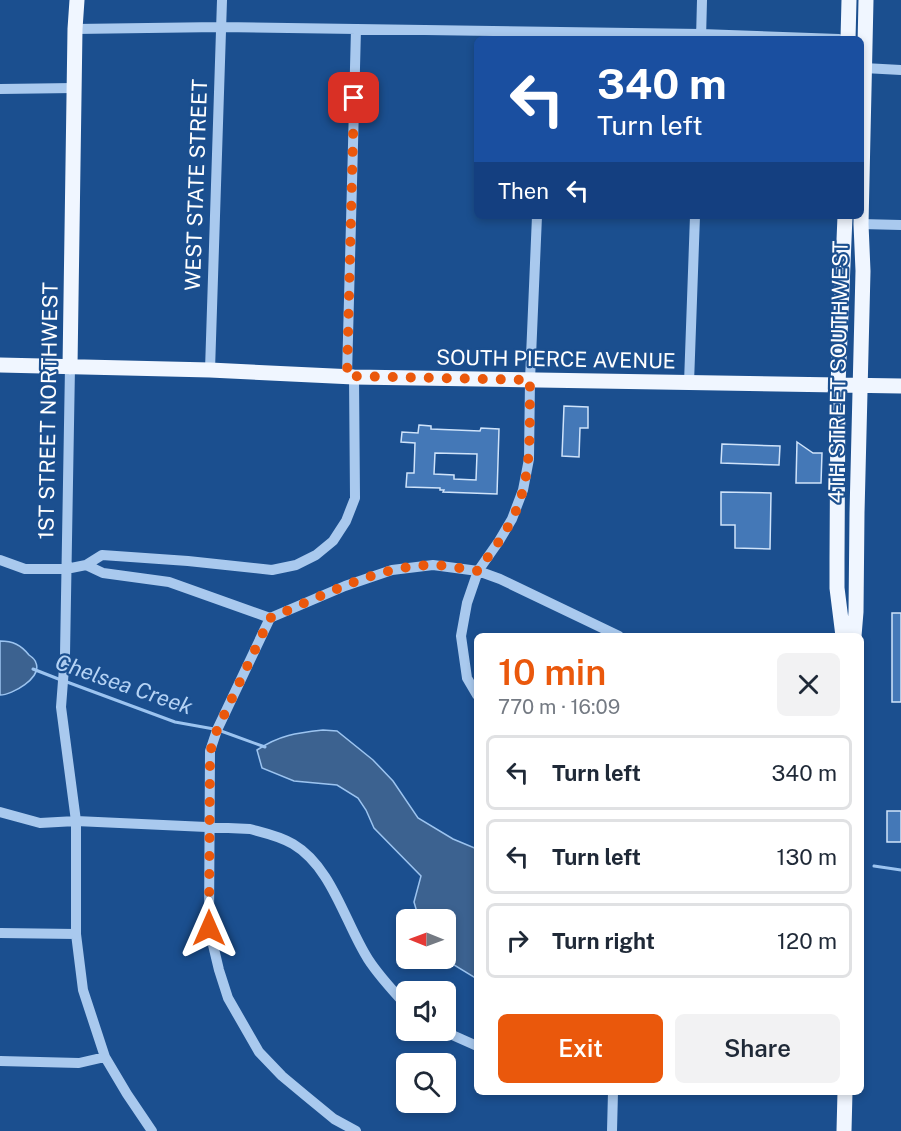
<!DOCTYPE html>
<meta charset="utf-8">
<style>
body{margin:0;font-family:"Public Sans",sans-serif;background:#f2f2f3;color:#1f2937;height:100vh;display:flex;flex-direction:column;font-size:22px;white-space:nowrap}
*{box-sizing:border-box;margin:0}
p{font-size:20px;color:#747a83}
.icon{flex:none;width:33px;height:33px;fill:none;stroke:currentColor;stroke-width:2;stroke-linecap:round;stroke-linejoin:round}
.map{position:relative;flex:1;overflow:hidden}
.details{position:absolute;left:474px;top:633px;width:390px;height:462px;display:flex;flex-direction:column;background:#fff;border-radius:9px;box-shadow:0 3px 9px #0003}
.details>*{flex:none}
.hud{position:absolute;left:474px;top:36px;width:390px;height:183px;border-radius:9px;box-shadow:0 3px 9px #0003;background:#1a4fa0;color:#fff;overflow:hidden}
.needle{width:39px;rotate:271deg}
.buttons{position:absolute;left:396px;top:909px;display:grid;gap:12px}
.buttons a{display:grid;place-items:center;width:60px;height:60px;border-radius:9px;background:#fff;box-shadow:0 3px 9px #0003;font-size:30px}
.pin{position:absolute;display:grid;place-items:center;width:51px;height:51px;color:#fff;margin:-26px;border-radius:12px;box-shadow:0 3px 9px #0006}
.me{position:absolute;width:66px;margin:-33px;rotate:0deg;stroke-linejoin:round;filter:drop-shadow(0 0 4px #0008)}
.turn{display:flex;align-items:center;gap:21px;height:126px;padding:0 24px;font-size:27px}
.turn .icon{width:78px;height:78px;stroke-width:2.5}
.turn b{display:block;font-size:42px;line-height:51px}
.then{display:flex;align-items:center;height:57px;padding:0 24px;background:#0003;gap:12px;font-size:22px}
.round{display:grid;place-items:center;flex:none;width:63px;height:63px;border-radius:9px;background:#f2f2f3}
.overview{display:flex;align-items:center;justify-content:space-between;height:102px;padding:0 24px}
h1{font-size:36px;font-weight:600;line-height:45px;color:#ea580c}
.action{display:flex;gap:12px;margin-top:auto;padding:12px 24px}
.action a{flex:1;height:69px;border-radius:9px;background:#ea580c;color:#fff;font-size:24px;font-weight:600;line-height:69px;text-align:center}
.action a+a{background:#f2f2f3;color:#1f2937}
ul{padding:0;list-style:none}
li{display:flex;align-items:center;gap:18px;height:75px;margin:0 12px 9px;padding:0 12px;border:3px solid #e0e1e3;border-radius:9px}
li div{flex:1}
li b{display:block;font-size:22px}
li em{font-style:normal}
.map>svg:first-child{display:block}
</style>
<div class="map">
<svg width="901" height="1131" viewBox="0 0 901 1131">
<rect width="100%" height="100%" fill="#1b4f8f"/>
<path fill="#3c6290" stroke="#9cc4f0" stroke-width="1.5" d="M0,641C13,641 21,645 29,655C32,657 35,659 36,663C42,678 12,695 0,695Z
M323,730L337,731L373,760L393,781L418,818L453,839L477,849V979L454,965L446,956V920L419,919L414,902L421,876L374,828L366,810L358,798L337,785L294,781L262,768L257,750C280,735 296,733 323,730Z"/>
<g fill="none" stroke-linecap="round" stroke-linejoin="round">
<path stroke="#9cc4f0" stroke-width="3" d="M33,669L61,680
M67,682L175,722L214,729
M221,731L265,747
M874,866L901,870"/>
</g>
<path fill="#4478b7" stroke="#cfe3fa" stroke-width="1.5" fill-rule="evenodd" d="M564,406L588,407V428H580L579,457L562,456Z
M419,425L431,426V429L480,431L481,428L499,429L497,494L443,492L444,490H440V488L406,487L407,473H414L415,443L401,442L402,432L418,433ZM435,453L477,454L476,480L454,479V475L434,474Z
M797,442L813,453H822L821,483H796Z
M722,444L780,446L779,465L721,463Z
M721,492L771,493L770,549L735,548V525H721Z
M892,613H901V702H892Z
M887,811H901V842H887Z"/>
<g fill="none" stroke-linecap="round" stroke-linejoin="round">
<path stroke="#a9c9ee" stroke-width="10" d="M75,29L220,27L701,34L839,39
M701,39L702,0
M864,68L901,70
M0,89L74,88
M861,224L901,225
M70,367L65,655L61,707L76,821V934L83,990L105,1057L127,1094L152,1131
M210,370L222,0
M347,376L356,29
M689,383L695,216
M0,560L25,569H66L86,565L103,573L169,582L270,618
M86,565L102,555L188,561L272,570L296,565L316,555L333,541L346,521L355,498L354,377
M477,695L467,678L461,636L467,603L478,571L499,541L512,519L523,490L529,459L530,380L537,216
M0,812L40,823L76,821L250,829C265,833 280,836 293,844C332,867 345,923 368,959C379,976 393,991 406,1005
M0,933L76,934
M441,1030L477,1046
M0,1061L79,1063L105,1057
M356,1131L334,1119L306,1096L282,1076L259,1052L228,998L219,970L209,928L210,751L217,730L270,618L345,586L392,570L433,565L478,571L500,579L619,636
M612,1131L613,1092"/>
<path stroke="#f0f6ff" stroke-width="15" d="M848,39L849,0
M0,365L210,370L354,377L901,386
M70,367L75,29L77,0
M843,636L837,588V559L838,385L845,216
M854,636L856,612L857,513L863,271L861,224L866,0
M844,1131L845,1092"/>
</g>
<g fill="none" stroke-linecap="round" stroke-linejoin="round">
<path stroke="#ea580c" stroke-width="10" stroke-dasharray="0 18" d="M209,928L210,752L217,730L270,618C321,597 376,566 432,565C447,565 463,569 478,571C489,555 502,539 511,521C534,479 529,426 530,380L347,376L354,98"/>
</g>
<g text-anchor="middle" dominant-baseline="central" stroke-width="4.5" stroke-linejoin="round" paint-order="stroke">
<g font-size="21" fill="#fff" stroke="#1b4f8f">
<text transform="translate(196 185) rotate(-88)">WEST STATE STREET</text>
<text transform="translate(556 359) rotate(1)">SOUTH PIERCE AVENUE</text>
<text transform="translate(838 372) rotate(-89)">4TH STREET SOUTHWEST</text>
<text transform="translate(48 411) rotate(-89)">1ST STREET NORTHWEST</text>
</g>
<g font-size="22" font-style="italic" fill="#b5d3f5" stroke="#1b4f8f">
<text transform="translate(124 684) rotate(19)">Chelsea Creek</text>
</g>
</g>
</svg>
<div class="buttons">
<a><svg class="needle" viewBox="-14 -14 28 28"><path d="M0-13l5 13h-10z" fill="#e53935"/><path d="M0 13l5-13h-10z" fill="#747a83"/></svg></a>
<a><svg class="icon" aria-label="sound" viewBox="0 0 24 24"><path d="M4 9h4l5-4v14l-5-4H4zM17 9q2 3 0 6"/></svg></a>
<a><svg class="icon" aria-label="search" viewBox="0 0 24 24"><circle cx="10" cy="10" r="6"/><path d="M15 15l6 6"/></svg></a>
</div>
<div class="pin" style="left:354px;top:98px;background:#d93025"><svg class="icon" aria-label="arrive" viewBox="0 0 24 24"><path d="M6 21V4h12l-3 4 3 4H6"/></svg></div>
<svg class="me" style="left:209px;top:928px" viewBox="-20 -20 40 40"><path d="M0-17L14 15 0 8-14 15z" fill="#ea580c" stroke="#fff" stroke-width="4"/></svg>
<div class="hud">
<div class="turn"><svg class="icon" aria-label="left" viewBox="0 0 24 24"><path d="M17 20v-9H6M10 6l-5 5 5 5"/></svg><div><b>340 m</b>Turn left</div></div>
<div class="then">Then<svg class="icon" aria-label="left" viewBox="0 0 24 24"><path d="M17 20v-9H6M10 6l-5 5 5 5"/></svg></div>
</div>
<section class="details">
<div class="overview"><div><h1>10 min</h1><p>770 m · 16:09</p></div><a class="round"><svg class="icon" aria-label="close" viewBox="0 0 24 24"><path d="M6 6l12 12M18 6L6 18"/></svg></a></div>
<ul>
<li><svg class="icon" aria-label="left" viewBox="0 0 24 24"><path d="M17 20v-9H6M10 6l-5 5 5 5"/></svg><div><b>Turn left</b></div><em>340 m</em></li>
<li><svg class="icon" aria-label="left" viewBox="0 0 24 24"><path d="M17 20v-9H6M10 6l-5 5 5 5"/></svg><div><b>Turn left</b></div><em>130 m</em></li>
<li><svg class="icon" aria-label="right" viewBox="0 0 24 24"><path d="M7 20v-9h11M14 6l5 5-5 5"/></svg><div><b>Turn right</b></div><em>120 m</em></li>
</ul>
<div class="action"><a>Exit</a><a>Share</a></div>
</section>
</div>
